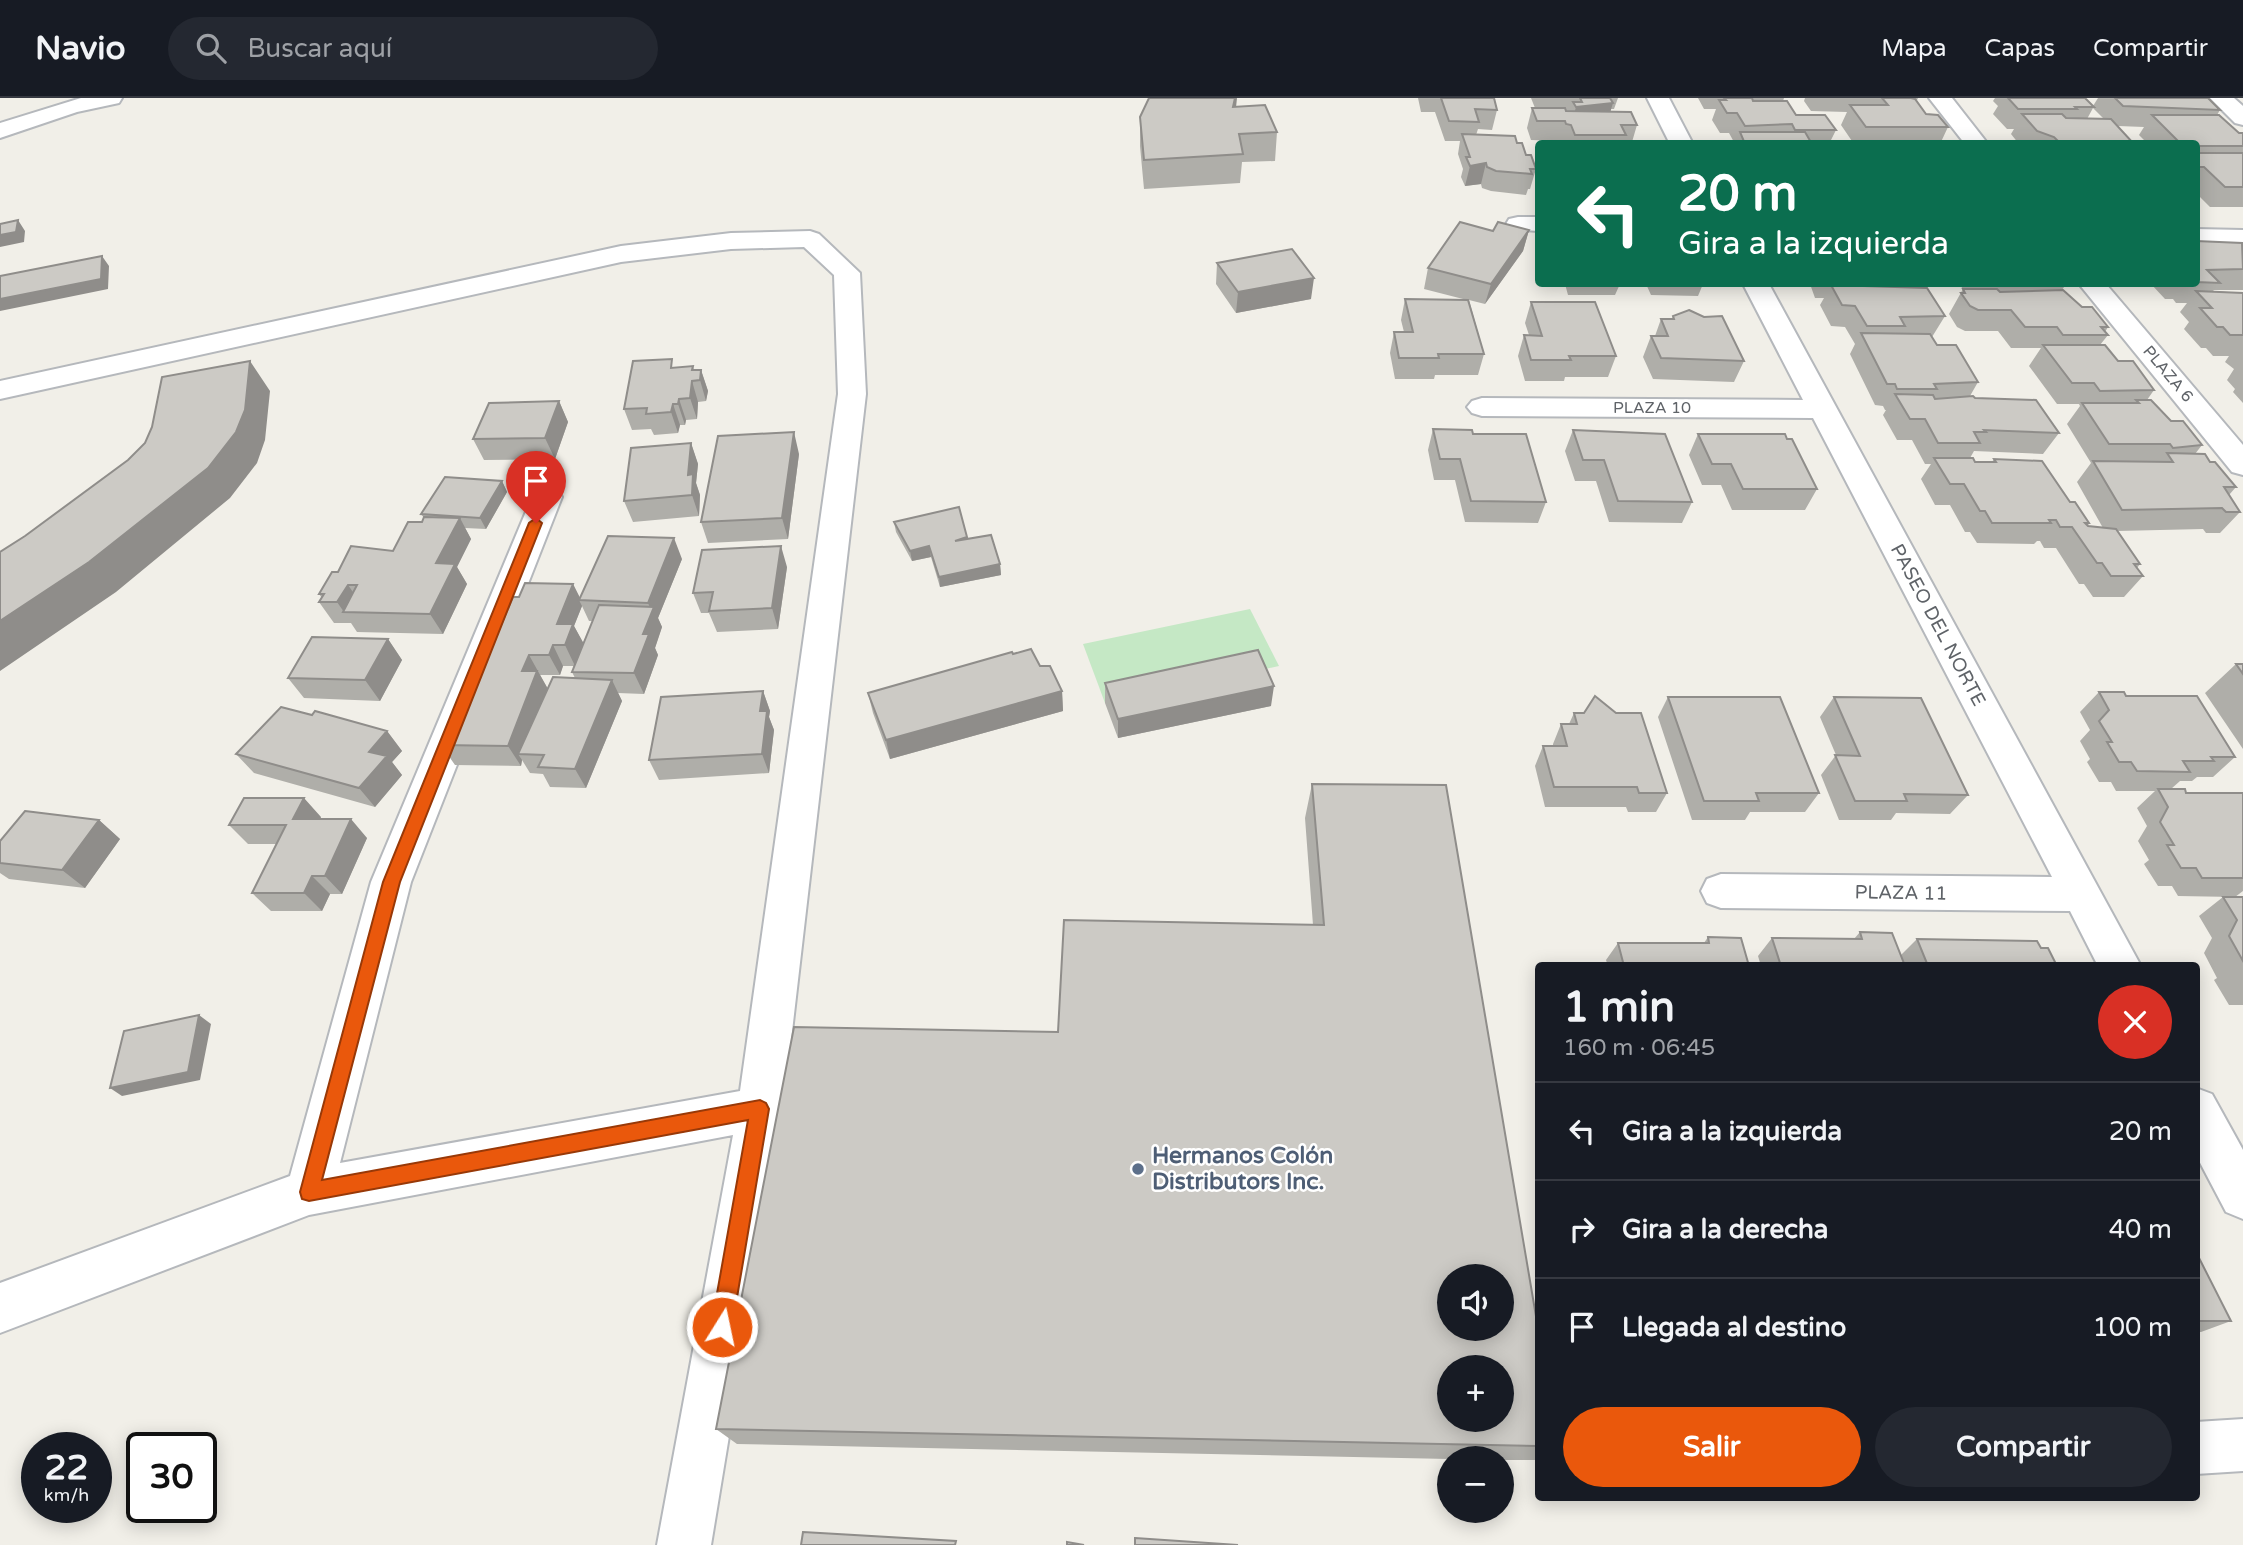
<!DOCTYPE html>
<html lang="es">
<meta charset="utf-8">
<style>
body{margin:0;font-family:"Varela Round",sans-serif;background:#242831;color:#f1f3f6;height:100vh;display:flex;flex-direction:column;font-size:26px;white-space:nowrap}
*{box-sizing:border-box;margin:0}
p{font-size:23px;color:#9ea1a6}
.icon{flex:none;width:38px;height:38px;fill:none;stroke:currentColor;stroke-width:2;stroke-linecap:round;stroke-linejoin:round}
.map{position:relative;flex:1;overflow:hidden}
.drawer{position:absolute;left:1535px;top:864px;width:665px;height:539px;display:flex;flex-direction:column;background:#171b24;border-radius:7px;box-shadow:0 4px 18px #0003}
.drawer>*{flex:none}
.top-card{position:absolute;left:1535px;top:42px;width:665px;height:147px;border-radius:7px;box-shadow:0 4px 18px #0003;background:#0b6e4f;color:#fff;overflow:hidden}
.buttons{position:absolute;left:1437px;top:1166px;display:grid;gap:14px}
.buttons a{display:grid;place-items:center;width:77px;height:77px;border-radius:50%;background:#171b24;box-shadow:0 4px 18px #0003;font-size:35px}
.speed{position:absolute;left:21px;top:1334px;display:flex;gap:14px;font-size:35px;font-weight:700;text-align:center}
.speed>*{display:grid;place-content:center;width:91px;height:91px;border-radius:50%;background:#171b24;box-shadow:0 4px 18px #0003;line-height:1}
.speed small{font-size:18px;font-weight:400}
.speed .limit{border:4px solid #111;border-radius:10px;background:#fff;color:#111}
.pin{position:absolute;display:grid;place-items:center;width:60px;height:60px;color:#fff;margin:-72px -30px;border-radius:50% 50% 50% 0;rotate:-45deg;box-shadow:0 0 7px #0007}
.pin .icon{rotate:45deg}
.me{position:absolute;width:77px;margin:-38px;rotate:10deg;stroke-linejoin:round;filter:drop-shadow(0 0 5px #0008)}
.turn{display:flex;align-items:center;gap:24px;height:147px;padding:0 28px;font-size:32px}
.turn .icon{width:91px;height:91px;stroke-width:2.5}
.turn b{display:block;font-size:49px;line-height:60px}
.round{display:grid;place-items:center;flex:none;width:74px;height:74px;border-radius:37px;background:#242831}
.head{display:flex;align-items:center;justify-content:space-between;height:119px;padding:0 28px}
h1{font-size:42px;font-weight:800;line-height:52px}
.primary-button{display:flex;gap:14px;margin-top:auto;padding:14px 28px}
.primary-button a{flex:1;height:80px;border-radius:42px;background:#ea580c;color:#fff;font-size:28px;font-weight:800;line-height:80px;text-align:center}
.primary-button a+a{background:#242831;color:#f1f3f6}
ul{padding:0;list-style:none}
li{display:flex;align-items:center;gap:21px;height:98px;padding:0 28px;border-top:2px solid #363941}
li div{flex:1}
li b{display:block;font-size:26px}
li em{font-style:normal}
header{display:flex;align-items:center;gap:42px;box-sizing:border-box;height:98px;padding:0 35px;background:#171b24;border-bottom:2px solid #363941}
header strong{font-size:33px}
nav{display:flex;gap:38px;margin-inline-start:auto;font-size:24px}
.search{width:490px;height:63px;background:#242831;display:flex;align-items:center;gap:18px;box-sizing:border-box;padding:0 24px;border-radius:38px;color:#9ea1a6;font-size:26px}
.map>svg:first-child{display:block}
</style>
<header>
<strong>Navio</strong>
<div class="search"><svg class="icon" aria-label="search" viewBox="0 0 24 24"><circle cx="10" cy="10" r="6"/><path d="M15 15l6 6"/></svg>Buscar aquí</div>
<nav><a>Mapa</a><a>Capas</a><a>Compartir</a></nav>
</header>
<div class="map">
<svg width="2243" height="1447" viewBox="0 0 2243 1447">
<rect width="100%" height="100%" fill="#f1efe8"/>
<path fill="#c5e8c5" d="M1250,511L1279,568L1105,605L1083,546Z"/>
<g fill="none" stroke-linecap="round" stroke-linejoin="round">
<g stroke="#b5b8bc" stroke-width="4">
<path id="minor" d="M1647,0H1669L1693,46H1670Z
M1929,0H1952L1988,46H1965Z
M2210,0H2234L2243,8V27L2235,25Z
M1518,119H1538V133L1509,131L1506,126L1509,121Z
M2196,131L2243,132V148L2196,147Z
M810,133L819,136L860,175L866,296L783,1011L711,1447H657L733,1037L309,1117L0,1235V1185L290,1078L371,784L535,392L546,389L557,392L562,399L411,784L340,1065L740,993L838,296L834,177L804,149L731,151L621,164L0,301V283L621,148L731,135Z
M1743,186H1769L2141,868H2098L2070,813L1721,810L1707,805L1701,793L1707,781L1721,776L2052,779L1813,320L1482,318L1472,315L1467,309L1472,303L1482,300L1803,302Z
M2079,186H2106L2243,347V377L2232,374Z
M2196,990L2212,996L2243,1052V1121L2226,1114L2196,1057Z
M2243,1321V1373L2196,1376V1324Z"/>
</g>
<g stroke="#b5b8bc" stroke-width="4">
<path id="tertiary" d="M81,0H122L119,5L77,14L0,40V25Z"/>
</g>
<use href="#minor" fill="#fff" fill-rule="evenodd"/>
<use href="#tertiary" fill="#fff" fill-rule="evenodd"/>
</g>
<path fill="#afaea9" fill-rule="evenodd" d="M1418,0H1494L1497,12L1492,32L1478,31L1476,37L1517,45L1536,71L1530,91H1528L1526,97L1491,93L1482,90L1481,86L1465,88L1461,79L1463,71L1458,56L1460,43H1445L1435,14H1421Z
M1531,0H1618L1614,11H1611L1610,14L1637,27L1632,44L1633,46H1560L1559,43L1531,42L1527,30L1532,10H1535Z
M1698,0H1784L1783,3L1796,17L1836,32L1829,46H1735L1729,35H1720L1712,22L1716,11H1704Z
M1805,0H1918L1916,4L1926,16L1948,29L1940,46H1854L1841,27L1847,14L1811,13L1804,3Z
M1995,0H2085L2093,8L2098,0H2208L2220,12L2217,17L2239,35H2243V109H2210L2196,95V46H2148L2139,37L2144,29L2118,28L2134,46H2019L2011,36L2014,31H2007L1993,16L1998,8L1993,3ZM2093,10L2104,21H2087Z
M1236,8L1277,34L1275,63L1242,64L1240,85L1144,91L1140,48V19Z
M1529,132L1523,153L1485,206L1469,202L1484,256L1478,277H1435L1434,281H1395L1390,255L1394,234H1404L1401,222L1405,201L1467,202L1424,191L1428,170L1493,133Z
M2196,143L2243,146V192H2214L2213,193L2243,195V305L2233,294L2235,291L2227,282L2234,271L2225,264L2229,258H2213L2206,250H2201L2184,231L2189,224L2180,214L2187,205H2176L2173,201H2165L2151,186H2196Z
M1217,165L1311,201L1236,215L1216,186Z
M1565,186H1620L1615,197H1568Z
M1646,186H1703L1698,198L1651,197Z
M1810,186H1924L1921,190L1945,218L1932,239L1937,247L1978,284L1970,298L2059,335L2043,356L1974,353L1970,360L1975,364H1992L1994,361L2070,404L2089,425L2088,428L2103,430L2077,384L2091,365L2067,326L2080,308L2079,306H2057L2029,268L2041,250H2011L1998,233H1965L1957,229L1949,216L1963,191L1959,186H2066L2062,192L2082,209L2108,229L2105,234L2108,237L2100,247L2154,292L2147,302L2171,323L2202,347L2195,356L2210,364L2236,389L2229,397L2240,414L2220,435H2206L2203,431L2117,433L2140,466L2137,470L2143,478L2124,499H2093L2084,486H2079L2056,450H2044L2040,443H2037L2034,446L1977,445L1970,434H1965L1950,407H1935L1921,381L1931,366H1925L1912,342H1897L1883,317L1886,312H1885L1883,308L1875,307L1850,256L1855,246L1845,229L1831,228L1820,207L1824,200H1815Z
M1531,204L1616,258L1608,279H1565L1564,283H1525L1518,258L1524,237H1529L1525,225Z
M1673,218L1744,263L1734,284L1653,281L1643,259L1651,238H1655L1661,221H1672Z
M693,268L694,272H701L708,293L706,303L698,304L697,321L686,322L685,327H680L678,335L654,337L651,331L632,332L624,311L675,270Z
M559,303L568,324L555,361L484,362L473,341Z
M1433,331L1546,404L1538,425L1465,424L1455,382H1434L1428,352Z
M1573,332L1692,404L1682,425L1609,424L1596,383H1575L1565,353Z
M1698,336L1817,391L1805,412H1732L1721,387H1702L1689,357Z
M691,345L698,366L696,385L700,397L699,418L633,424L624,403Z
M799,356L788,441L708,445L701,424Z
M502,383L507,394L486,431L465,430L471,441L457,469L467,486L443,536L357,534L351,525H334L319,504L322,500L319,496L338,474L393,453L422,424L424,420L421,416Z
M894,424L967,441L1000,466L1001,477L940,489L931,459L912,463L896,434Z
M682,461L658,520L662,529L655,550L658,557L644,596L618,595L622,603L586,690L550,689L543,676L530,675L522,662L521,668L455,667L441,647L482,572L519,499L573,486L580,500ZM582,508L589,523H593L583,545L574,528ZM563,568H574L572,574L575,580L548,591L540,577H560Z
M787,469L778,531L717,534L709,515H701L693,495Z
M388,541L402,562L380,603L304,600L288,580Z
M1013,556L1040,568L1062,593L1063,613L890,661L873,615L868,595Z
M2236,566H2243V651L2205,595Z
M1105,585L1271,608L1118,640L1105,605Z
M763,593L770,613L769,619L774,632L769,675L659,682L649,662Z
M2099,594L2126,598L2235,659L2213,679H2197L2192,683H2180L2171,691L2186,695H2243V793L2235,799L2178,798L2172,788H2158L2144,766L2149,762L2138,743L2147,728L2137,710L2155,693H2116L2111,684H2099L2087,664L2090,661L2080,643L2090,632L2080,614Z
M1668,599L1819,695L1805,714H1750L1745,722H1692L1658,619Z
M1834,599L1968,697L1950,716L1896,715L1891,722H1839L1821,677L1836,657L1820,619Z
M1574,615L1667,695L1656,714H1628L1626,709H1545L1535,668L1543,648H1553V646L1561,626H1569Z
M312,617L387,633L402,653L392,664L402,677L375,709L254,675L236,656Z
M1312,686L1538,1230V1361L1536,1362H1502V1360H1449V1361L737,1346L716,1331L1058,934L1313,827L1305,720Z
M321,719L320,721L367,740L342,796H330L322,813H271L252,795L277,746H248L229,727Z
M99,722L120,741L85,790L9,781L0,775V743Z
M2223,799H2243V907H2229L2214,882L2217,880L2204,855L2212,840L2199,818Z
M1860,834L1901,857L1917,841L2041,850L2057,868H1761L1758,858L1772,840L1854,841Z
M1708,839L1749,868H1608L1606,862L1618,845H1704Z
M2196,1154L2231,1223L2201,1234H2196Z"/>
<path fill="#8f8d8a" d="M1235,0H1237L1235,19L1233,9Z
M1613,5L1607,25L1571,27L1576,9Z
M1486,65L1481,86L1465,88L1470,68Z
M18,122L25,133L24,144L0,149V137Z
M1529,132L1523,153L1485,206L1491,186Z
M102,158L109,168L108,191L0,213V201Z
M1314,180L1311,201L1236,215L1238,194Z
M250,263L270,293L265,342L257,365L230,400L116,494L0,573V523Z
M701,272L708,293L706,303L700,282Z
M692,283L698,304L697,321L690,300Z
M679,301L686,322L685,327L678,306Z
M559,303L568,324L555,361L545,340Z
M673,306L680,327L678,335L671,314Z
M794,334L799,356L788,441L782,420Z
M691,345L698,366L696,385L700,397L699,418L692,397L688,377Z
M502,383L507,394L486,431L480,420Z
M460,420L471,441L457,469L467,486L443,536L430,516L436,465Z
M674,440L682,461L658,520L662,529L655,550L658,557L644,596L634,575L643,536L652,514L648,505Z
M781,448L787,469L778,531L772,510Z
M929,448L931,459L912,463L910,453Z
M1000,466L1001,477L940,489L939,479Z
M573,486L581,502H579L582,508L574,528L584,546L575,568L565,547L557,526Z
M348,487L362,507L344,514L337,504Z
M388,541L402,562L380,603L365,582Z
M553,547L563,568L560,577L549,557Z
M529,557L549,593L518,656L522,662L521,668L508,648L522,573Z
M612,582L622,603L586,690L575,671Z
M1274,588L1271,608L1118,640V621Z
M763,593L770,613L769,619L774,632L769,675L762,656L760,613Z
M1062,593L1063,613L890,661L886,642Z
M387,633L402,653L392,664L402,677L375,709L359,690L369,654Z
M304,700L321,719L311,740L293,721Z
M351,721L367,740L342,796L325,778Z
M99,722L120,741L85,790L62,772Z
M312,778L330,796L322,813L304,795Z
M199,917L211,926L200,982L122,998L110,990Z"/>
<path fill="#cccac5" stroke="#8f8d8a" stroke-width="2" fill-rule="evenodd" d="M1149,0H1235L1233,9L1265,7L1277,34L1239,36L1243,56L1144,62L1140,19Z
M1441,0H1494L1497,12L1475,11L1479,24L1449,23Z
M1580,0H1610L1613,5L1576,9L1573,4H1582Z
M1724,0H1752L1753,3H1787L1796,17H1825L1836,32H1795L1792,26L1745,28L1737,15H1727L1719,2H1726Z
M1882,0H1911L1915,1L1926,16L1938,17L1948,29H1866L1850,7H1888Z
M2008,0H2085L2094,9H2075L2077,11H2018Z
M2115,0H2208L2220,12L2123,8Z
M1532,10H1565L1566,13L1631,14L1637,27H1621L1626,37H1575L1571,27L1566,26L1565,23H1537Z
M2022,16H2062L2066,20L2111,21L2134,46H2061L2054,39L2037,33Z
M2152,17H2219L2239,35H2243V48H2196V46H2181Z
M1740,34H1805L1812,46H1745Z
M1462,36L1515,38L1517,45H1522L1526,57H1531L1536,71H1530L1532,76L1496,73L1487,69L1486,65L1470,68L1466,59H1470Z
M1591,43L1632,44L1633,46H1592Z
M2196,55H2243V89H2225L2204,69H2196Z
M18,122L16,134L0,137V126Z
M1460,124L1493,133L1498,124L1529,132L1491,186L1428,170Z
M2196,143L2242,145L2243,171L2207,172L2220,185L2196,184Z
M1292,151L1314,180L1238,194L1217,165Z
M102,158L101,181L0,201V178Z
M1831,187L1927,190L1945,218L1900,219L1905,228H1867L1855,208L1842,207Z
M1963,191H1997L2000,194L2063,192L2082,209H2092L2108,229H2101L2108,237H2063L2057,229H2025L2011,212H1978L1970,208L1961,195H1965Z
M2196,193L2243,195V237H2230L2223,229H2217L2200,210H2212Z
M1405,201L1468,202L1484,256H1438L1439,260H1399L1394,234H1413Z
M1531,204H1595L1616,258H1569L1571,262H1531L1524,237L1542,238Z
M1689,212L1704,219L1722,218L1744,263L1661,260L1651,238H1668L1661,221H1674L1673,218Z
M1861,235L1930,236L1937,247H1956L1978,284L1934,286L1937,291H1897L1895,286H1887Z
M2043,247H2105L2118,263H2133L2154,292L2100,293L2094,285H2072Z
M672,261L671,270L693,268L692,272H701L700,282L692,283L690,300L679,301L678,306H673L671,314L646,316L647,310L624,311L633,263Z
M250,263L245,312L236,334L208,370L89,464L0,523V454L25,438L128,362L145,345L152,329L162,279Z
M1895,296L1933,297L1935,301L1973,298L1975,300L2036,302L2059,335L1984,332L1986,334H1974L1980,345H1938L1925,321H1910Z
M2136,302H2151L2171,323H2183L2202,347L2173,350L2170,346H2109L2082,305H2139Z
M559,303L545,340L473,341L489,305Z
M1433,331L1472,332L1473,336H1526L1546,404L1471,403L1460,361H1440Z
M1573,332L1665,336L1692,404L1618,403L1604,362H1583Z
M794,334L782,420L701,424L718,338Z
M1698,336H1785L1787,341H1792L1817,391H1743L1731,366H1712Z
M691,345L688,377L693,376L692,397L624,403L631,350Z
M2167,355L2205,356L2210,364H2215L2236,389H2224L2240,414H2226L2222,410L2122,412L2093,363L2173,364Z
M1934,360H1973L1975,364H1996L1994,361L2042,363L2070,404H2075L2089,425H2085L2088,428L2116,431L2140,466H2134L2143,478H2111L2102,465H2097L2072,429H2060L2056,422H2049L2051,425H1992L1985,413H1980L1964,386H1950Z
M445,379L502,383L480,420L421,416Z
M959,409L967,439L955,443L991,437L1000,466L939,479L929,448L910,453L894,424Z
M424,419L460,420L436,465L455,466L430,516L343,514L357,487H348L337,504H319L324,496H319L332,474H338L351,448L393,453L408,424H422Z
M608,438L674,440L648,505L579,502Z
M781,448L772,510L709,513L713,494L693,495L702,452Z
M525,485L573,486L557,526H573L565,547H553L549,557H529L522,573H537L508,648L441,647L474,572H482L513,499H519Z
M599,507L654,509L643,536H649L634,575L572,574Z
M312,539L388,541L365,582L288,580Z
M1031,551L1040,568H1050L1062,593L886,642L868,595L1012,554L1013,556Z
M1258,552L1274,588L1118,621L1105,585Z
M2236,566H2243V576Z
M553,579L612,582L575,671L538,669L544,657L518,656Z
M763,593L760,613H767L762,656L649,662L661,599Z
M2099,594H2124L2126,598H2197L2235,659H2211L2214,663H2183L2190,674L2137,673L2131,664H2119L2107,644H2112L2099,623L2109,612Z
M1595,598L1616,615H1641L1667,695H1639L1637,689H1554L1543,648H1567L1561,626H1577L1574,615H1584Z
M1668,599H1780L1819,695H1756L1759,703H1704Z
M1834,599L1921,600L1968,697L1904,696L1907,703H1855L1835,657L1860,658Z
M281,609L312,617L315,613L387,633L369,654L387,658L359,690L236,656Z
M1312,686L1446,687L1538,1230V1348L716,1331L794,929L1058,934L1064,822L1324,827ZM1449,1178H1502V1230H1449ZM1449,1269H1502V1321H1449Z
M2158,691H2185L2186,695H2243V780H2202L2196,770H2181L2167,747H2174L2160,724L2168,709Z
M244,700H304L293,721H351L325,778H312L304,795H252L286,727H229Z
M25,713L99,722L62,772L0,765V743Z
M2223,799H2243V863L2229,838L2237,822Z
M1860,834L1892,835L1905,868H1781L1772,840L1862,841Z
M1708,839L1741,840L1749,868H1624L1618,845H1709Z
M1917,841L2037,843L2041,850H2048L2057,868H1928Z
M199,917L188,974L110,990L124,933Z
M2196,1154L2231,1223H2196Z
M803,1434L956,1443L955,1447H801Z
M1135,1440L1238,1447H1135Z
M1067,1444L1084,1447H1067Z"/>
<path fill="#ea580c" stroke="#983908" stroke-width="2" d="M536,420L542,425L400,784L322,1082L760,1002L766,1005L769,1011L732,1229L729,1236L722,1239L714,1236L711,1229L748,1022L309,1103L302,1101L300,1094L383,784L529,425Z"/>
<circle fill="#5c6f8a" stroke="#fff" stroke-width="2.5" cx="1138" cy="1071" r="7"/>
<g text-anchor="middle" dominant-baseline="central" stroke-width="5" stroke-linejoin="round" paint-order="stroke">
<g font-size="16" fill="#5f6368" stroke="#fff">
<text transform="translate(2168 276) rotate(50)">PLAZA 6</text>
<text x="1652" y="310">PLAZA 10</text>
</g>
<g font-size="19" fill="#5f6368" stroke="#fff">
<text transform="translate(1938 527) rotate(62)">PASEO DEL NORTE</text>
<text transform="translate(1901 795) rotate(1)">PLAZA 11</text>
</g>
<g font-size="23" font-weight="bold" fill="#4e5e75" stroke="#fff" text-anchor="start">
<text x="1152" y="1058">Hermanos Colón<tspan x="1152" dy="26">Distributors Inc.</tspan></text>
</g>
</g>
</svg>
<div class="buttons">
<a><svg class="icon" aria-label="sound" viewBox="0 0 24 24"><path d="M4 9h4l5-4v14l-5-4H4zM17 9q2 3 0 6"/></svg></a>
<a>+</a>
<a>−</a>
</div>
<div class="speed"><div>22<small>km/h</small></div><div class="limit">30</div></div>
<div class="pin" style="left:536px;top:425px;background:#d93025"><svg class="icon" aria-label="arrive" viewBox="0 0 24 24"><path d="M6 21V4h12l-3 4 3 4H6"/></svg></div>
<svg class="me" style="left:722px;top:1229px" viewBox="-20 -20 40 40"><circle r="17" fill="#ea580c" stroke="#fff" stroke-width="3"/><path d="M0-11L8 9 0 5-8 9z" fill="#fff"/></svg>
<div class="top-card">
<div class="turn"><svg class="icon" aria-label="left" viewBox="0 0 24 24"><path d="M17 20v-9H6M10 6l-5 5 5 5"/></svg><div><b>20 m</b>Gira a la izquierda</div></div>
</div>
<section class="drawer">
<div class="head"><div><h1>1 min</h1><p>160 m · 06:45</p></div><a class="round" style="background:#d93025;color:#fff"><svg class="icon" aria-label="close" viewBox="0 0 24 24"><path d="M6 6l12 12M18 6L6 18"/></svg></a></div>
<ul>
<li><svg class="icon" aria-label="left" viewBox="0 0 24 24"><path d="M17 20v-9H6M10 6l-5 5 5 5"/></svg><div><b>Gira a la izquierda</b></div><em>20 m</em></li>
<li><svg class="icon" aria-label="right" viewBox="0 0 24 24"><path d="M7 20v-9h11M14 6l5 5-5 5"/></svg><div><b>Gira a la derecha</b></div><em>40 m</em></li>
<li><svg class="icon" aria-label="arrive" viewBox="0 0 24 24"><path d="M6 21V4h12l-3 4 3 4H6"/></svg><div><b>Llegada al destino</b></div><em>100 m</em></li>
</ul>
<div class="primary-button"><a>Salir</a><a>Compartir</a></div>
</section>
</div>
